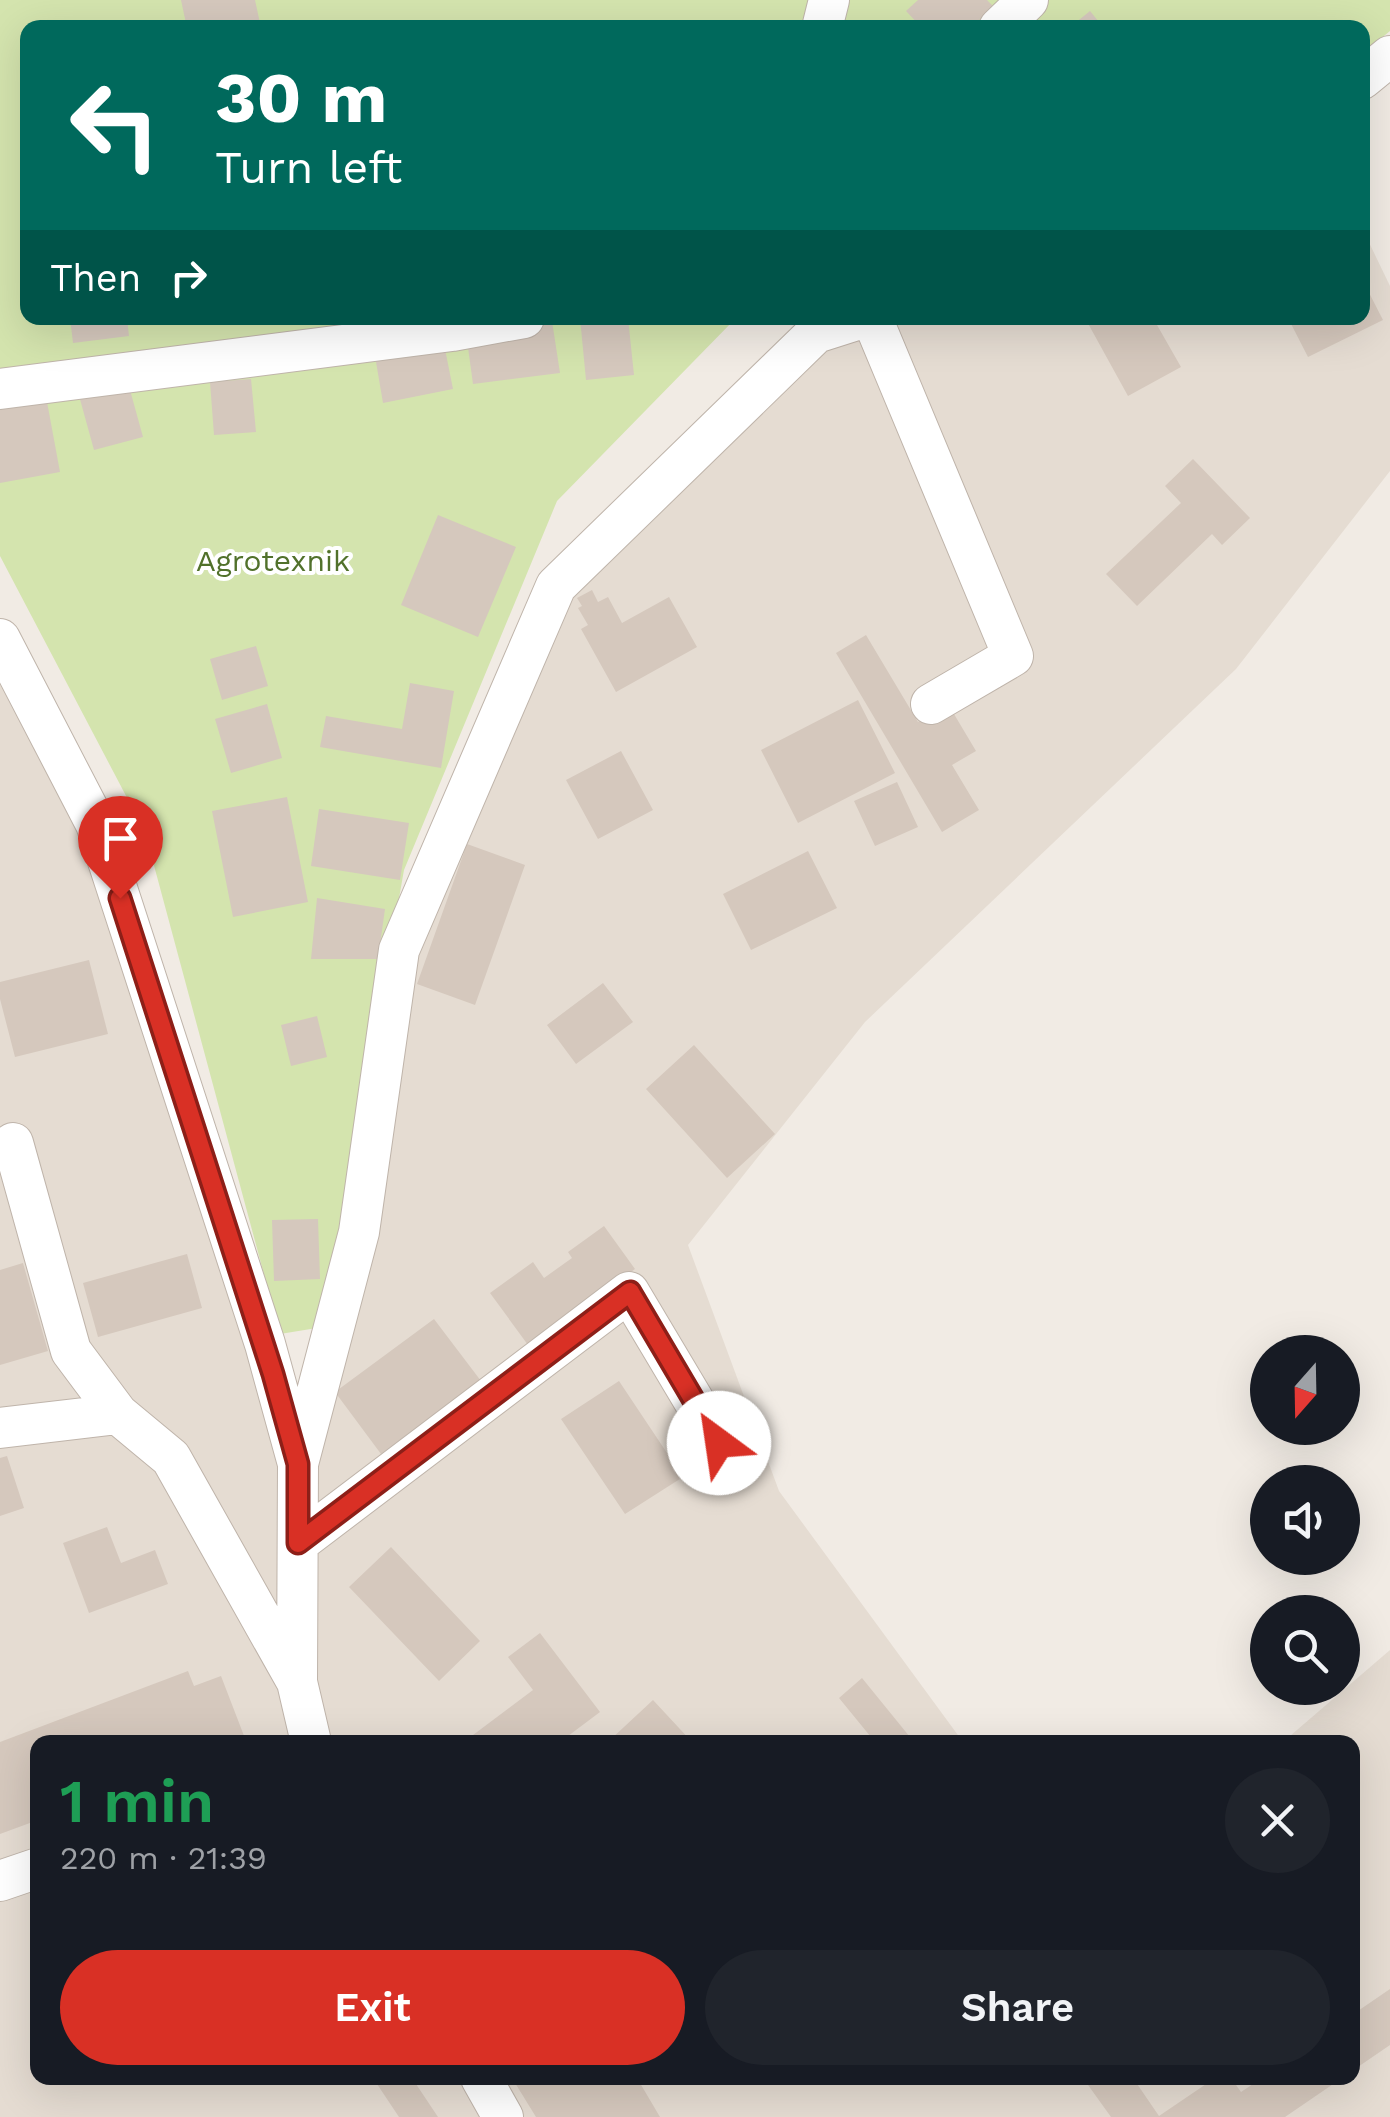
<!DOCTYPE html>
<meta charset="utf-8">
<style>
body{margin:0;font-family:"Work Sans",sans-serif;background:#20242c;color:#f1f3f6;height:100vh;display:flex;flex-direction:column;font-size:38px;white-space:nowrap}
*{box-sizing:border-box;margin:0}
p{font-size:32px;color:#9ea1a6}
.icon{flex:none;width:55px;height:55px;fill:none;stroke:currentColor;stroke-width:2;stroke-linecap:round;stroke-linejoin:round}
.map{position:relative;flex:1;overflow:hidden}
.sheet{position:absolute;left:30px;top:1735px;width:1330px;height:350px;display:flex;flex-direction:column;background:#171b24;border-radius:20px;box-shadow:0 10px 40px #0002}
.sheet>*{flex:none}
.guide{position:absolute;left:20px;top:20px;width:1350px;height:305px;border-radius:20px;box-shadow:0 10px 40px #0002;background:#00695c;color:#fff;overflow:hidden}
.needle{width:65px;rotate:200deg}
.buttons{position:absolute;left:1250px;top:1335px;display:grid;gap:20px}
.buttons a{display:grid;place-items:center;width:110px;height:110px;border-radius:50%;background:#171b24;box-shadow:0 10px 40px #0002;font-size:50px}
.pin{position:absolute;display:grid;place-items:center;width:85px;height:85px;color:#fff;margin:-102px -42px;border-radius:50% 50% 50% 0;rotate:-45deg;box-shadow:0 0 10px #0007}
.pin .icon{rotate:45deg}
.me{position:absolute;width:110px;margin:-55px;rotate:329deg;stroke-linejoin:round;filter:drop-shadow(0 0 8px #0008)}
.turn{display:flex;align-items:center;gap:35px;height:210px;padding:0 30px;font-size:45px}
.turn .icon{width:130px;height:130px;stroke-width:2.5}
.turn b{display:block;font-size:70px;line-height:85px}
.then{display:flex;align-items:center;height:95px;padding:0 30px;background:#0003;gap:20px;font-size:38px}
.round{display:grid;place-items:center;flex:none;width:105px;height:105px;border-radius:52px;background:#20242c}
.overview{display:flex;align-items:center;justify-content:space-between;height:170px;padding:0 30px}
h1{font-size:60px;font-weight:600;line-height:75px;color:#1e9e55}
.primary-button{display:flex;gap:20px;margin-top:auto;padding:20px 30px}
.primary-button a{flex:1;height:115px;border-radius:60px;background:#d93025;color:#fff;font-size:40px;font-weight:600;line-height:115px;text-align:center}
.primary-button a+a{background:#20242c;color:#f1f3f6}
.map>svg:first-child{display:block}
</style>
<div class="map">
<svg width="1390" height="2117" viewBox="0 0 1390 2117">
<rect width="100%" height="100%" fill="#f1ebe4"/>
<path fill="#e5dcd2" d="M1363,230L1390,286V471L1236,669L865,1022L688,1245L779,1491L963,1742H38V2078H1352V1742H1283L1390,1650V2117H0V684L85,836L258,1390L307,1492L418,952L561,591L821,337L881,318H1362Z"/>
<path fill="#d4e4ae" d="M0,0H1390V31L1363,53L1362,28H28V318H736L557,501L404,870L323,1327L280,1334L145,832L0,556Z"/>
<path fill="#d5c8bd" d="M181,0H255L260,23L242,28H187Z
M918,0H987L993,6L971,28H922L906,11Z
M1090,11L1104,28H1069Z
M1362,279L1383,320L1308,357L1288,318H1362Z
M70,318H127L129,336L73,343Z
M580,318H628L634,375L586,380Z
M1085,318H1153L1181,367L1128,396Z
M552,321L560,373L473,384L466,333Z
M443,339L453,389L383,403L374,350Z
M127,379L143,437L94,450L78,392Z
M251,379L256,432L214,435L210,382Z
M45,391L60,472L0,483V400Z
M1193,459L1250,518L1222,545L1212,534L1137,606L1106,574L1181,503L1165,486Z
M438,515L516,547L478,637L401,605Z
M592,590L598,602L608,597L622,623L669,597L697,647L616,692L581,629L588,625L578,608L582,606L577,598Z
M866,635L918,722L948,704L976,751L952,765L979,810L942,832L836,653Z
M256,646L268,686L222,700L210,659Z
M410,683L454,691L441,768L320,747L326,716L402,729Z
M858,700L895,773L798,823L761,750Z
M267,704L282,758L231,773L215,719Z
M621,751L653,810L598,839L566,780Z
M897,782L918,827L875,846L854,801Z
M287,797L308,902L233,917L212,811Z
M319,809L409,823L400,880L311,866Z
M467,844L525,865L475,1005L417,984Z
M808,851L837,908L751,950L723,894Z
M317,898L385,909L378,959H311Z
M89,960L108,1034L15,1057L0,999V982Z
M603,983L633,1022L576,1064L547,1025Z
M317,1016L327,1057L291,1066L281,1025Z
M694,1045L775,1134L727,1178L646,1089Z
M318,1219L320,1279L274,1281L272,1220Z
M604,1226L635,1269L528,1345L490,1293L533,1262L544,1278L572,1258L568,1252Z
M187,1254L202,1308L98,1337L83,1283Z
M23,1263L48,1351L0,1365V1270Z
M434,1319L481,1381L381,1454L335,1392Z
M619,1381L683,1477L625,1514L561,1419Z
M7,1456L24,1508L0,1516V1458Z
M107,1527L121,1563L155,1550L168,1584L89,1613L63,1543Z
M391,1547L480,1641L439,1681L349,1587Z
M540,1633L600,1712L560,1742H472L469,1738L533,1690L508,1657Z
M188,1671L194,1686L221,1676L246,1741L38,1742V1820L0,1834V1742Z
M862,1678L914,1742H875L839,1698Z
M653,1700L692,1742H613L610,1740Z
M1390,1989V2045L1352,2071V2015Z
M373,2078H412L438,2117H399Z
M512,2078H637L660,2117H536Z
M1083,2078H1133L1159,2116L1215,2078H1231L1241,2092L1262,2078H1342L1285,2117H1111Z"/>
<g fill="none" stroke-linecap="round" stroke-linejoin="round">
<g stroke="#bfb4aa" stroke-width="42">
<path id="minor" d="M822,28L829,0
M999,28L1028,0
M1362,79L1390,56
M872,318L1013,656L931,704
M0,389L452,331L524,318
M0,639L96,824L265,1344L298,1464L297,1682
M13,1143L71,1351L118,1414
M0,1428L118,1414L171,1458L297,1682L311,1742
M298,1464L359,1232L399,950L556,586L816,333L863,318
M298,1543L629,1292L719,1443
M0,1881L38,1868
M481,2078L503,2117"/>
</g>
<use href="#minor" stroke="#fff" stroke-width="40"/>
</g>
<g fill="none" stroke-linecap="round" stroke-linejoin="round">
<g stroke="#8d1f18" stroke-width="25">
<path id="route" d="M120,898L273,1374L298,1464V1543L630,1292L719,1443"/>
</g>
<use href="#route" stroke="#d93025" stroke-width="18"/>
</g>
<g text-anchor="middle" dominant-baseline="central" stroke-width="8" stroke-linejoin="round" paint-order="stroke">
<g font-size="30" fill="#51712b" stroke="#fff">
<text x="273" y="560">Agrotexnik</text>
</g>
</g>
</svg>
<div class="buttons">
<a><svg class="needle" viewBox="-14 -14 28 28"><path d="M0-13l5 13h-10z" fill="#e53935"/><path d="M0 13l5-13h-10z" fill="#9ea1a6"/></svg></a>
<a><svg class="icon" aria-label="sound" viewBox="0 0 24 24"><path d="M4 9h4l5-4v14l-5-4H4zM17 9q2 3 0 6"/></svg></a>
<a><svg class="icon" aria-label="search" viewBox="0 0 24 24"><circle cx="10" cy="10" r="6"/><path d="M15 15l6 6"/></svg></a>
</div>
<div class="pin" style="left:120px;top:898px;background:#d93025"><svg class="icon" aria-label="arrive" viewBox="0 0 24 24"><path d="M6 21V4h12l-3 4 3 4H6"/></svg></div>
<svg class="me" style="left:719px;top:1443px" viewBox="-20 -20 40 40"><circle r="19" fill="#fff"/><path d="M0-13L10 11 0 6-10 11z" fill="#d93025"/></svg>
<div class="guide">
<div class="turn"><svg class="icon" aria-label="left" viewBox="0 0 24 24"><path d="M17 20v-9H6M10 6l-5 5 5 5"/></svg><div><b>30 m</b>Turn left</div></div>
<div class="then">Then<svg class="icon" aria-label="right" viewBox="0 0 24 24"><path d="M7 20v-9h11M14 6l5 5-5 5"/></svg></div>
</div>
<section class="sheet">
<div class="overview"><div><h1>1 min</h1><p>220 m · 21:39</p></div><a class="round"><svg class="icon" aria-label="close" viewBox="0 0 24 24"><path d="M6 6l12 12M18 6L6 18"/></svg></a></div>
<div class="primary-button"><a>Exit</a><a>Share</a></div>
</section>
</div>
